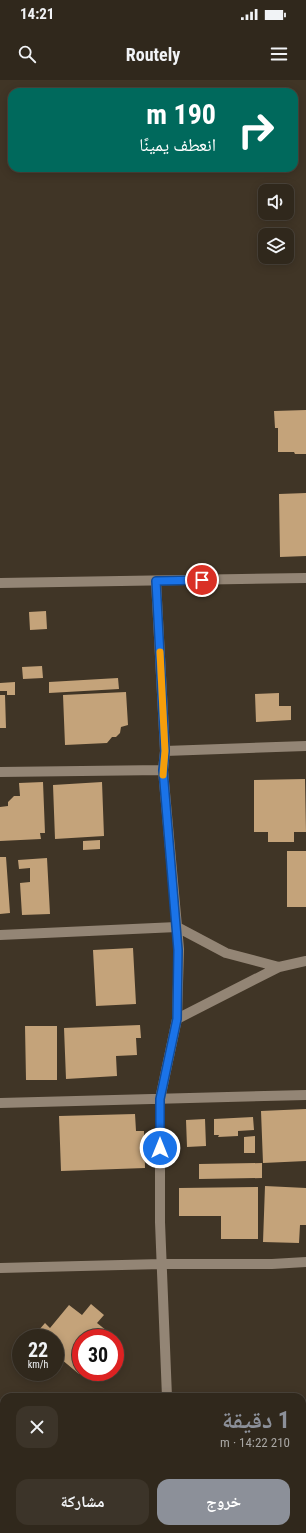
<!DOCTYPE html>
<html lang="ar">
<meta charset="utf-8">
<style>
body{margin:0;font-family:"Roboto Condensed","Noto Naskh Arabic",sans-serif;background:#3c3429;color:#f1f3f6;direction:rtl;height:100vh;display:flex;flex-direction:column;font-size:15px;white-space:nowrap}
*{box-sizing:border-box;margin:0}
p{font-size:13px;color:#a8a6a3}
.icon{flex:none;width:22px;height:22px;fill:none;stroke:currentColor;stroke-width:2;stroke-linecap:round;stroke-linejoin:round}
.map{position:relative;flex:1;overflow:hidden;direction:ltr}
.panel{position:absolute;left:0px;top:1313px;width:306px;height:140px;display:flex;flex-direction:column;background:#30281c;border-radius:12px 12px 0 0;box-shadow:0 2px 10px #0003,0 0 0 1px #4b443b;direction:rtl}
.panel>*{flex:none}
.banner{position:absolute;left:8px;top:8px;width:290px;height:84px;border-radius:12px;box-shadow:0 2px 10px #0003,0 0 0 1px #4b443b;direction:rtl;background:#00695c;color:#fff;overflow:hidden}
.buttons{position:absolute;left:258px;top:104px;display:grid;gap:8px}
.buttons a{display:grid;place-items:center;width:36px;height:36px;border-radius:8px;background:#30281c;box-shadow:0 2px 10px #0003,0 0 0 1px #4b443b;font-size:20px}
.speed{position:absolute;left:12px;top:1249px;display:flex;gap:8px;font-size:20px;font-weight:700;text-align:center}
.speed>*{display:grid;place-content:center;width:52px;height:52px;border-radius:50%;background:#30281c;box-shadow:0 2px 10px #0003,0 0 0 1px #4b443b;line-height:1}
.speed small{font-size:10px;font-weight:400}
.speed .limit{border:6px solid #d22;background:#fff;color:#111}
.pin{position:absolute;display:grid;place-items:center;width:34px;height:34px;color:#fff;margin:-17px;border:2px solid #fff;border-radius:50%;box-shadow:0 1px 4px #0007}
.me{position:absolute;width:44px;margin:-22px;rotate:0deg;stroke-linejoin:round;filter:drop-shadow(0 0 3px #0008)}
.turn{display:flex;align-items:center;gap:14px;height:84px;padding:0 16px;font-size:18px}
.turn .icon{width:52px;height:52px;stroke-width:2.5}
.turn b{display:block;font-size:28px;line-height:34px}
.round{display:grid;place-items:center;flex:none;width:42px;height:42px;border-radius:12px;background:#3c3429}
.head{display:flex;align-items:center;justify-content:space-between;height:68px;padding:0 16px}
h1{font-size:24px;font-weight:700;line-height:30px;color:#8c9099}
.primary-button{display:flex;gap:8px;margin-top:auto;padding:8px 16px}
.primary-button a{flex:1;height:46px;border-radius:12px;background:#8c9099;color:#fff;font-size:16px;font-weight:700;line-height:46px;text-align:center}
.primary-button a+a{background:#3c3429;color:#f1f3f6}
.status{display:flex;justify-content:space-between;align-items:center;height:28px;padding:0 20px;background:#30281c;direction:ltr}
.status svg{height:11px;fill:currentColor}
header{display:flex;justify-content:space-between;align-items:center;height:52px;padding:0 16px;background:#30281c;font-size:18px;font-weight:700}
.map>svg:first-child{display:block}
</style>
<div class="status"><b>14:21</b><svg viewBox="0 0 49 12"><path d="M0 12V9h3v3zM5 12V6h3v6zM10 12V3h3v9zM15 12V0h3v12zM26 1h20v11H26zM47 4h2v5h-2z"/></svg></div>
<header><svg class="icon" aria-label="menu" viewBox="0 0 24 24"><path d="M4 6h16M4 12h16M4 18h16"/></svg>Routely<svg class="icon" aria-label="search" viewBox="0 0 24 24"><circle cx="10" cy="10" r="6"/><path d="M15 15l6 6"/></svg></header>
<div class="map">
<svg width="306" height="1453" viewBox="0 0 306 1453">
<rect width="100%" height="100%" fill="#403526"/>
<path fill="#c4a37a" d="M306,330V374H295L294,372H278V348H275L274,331Z
M306,413V476L280,477L279,414Z
M46,531L47,549L30,550L29,532Z
M42,586L43,598L23,599L22,587Z
M118,598L119,609L49,613V602Z
M15,602V615H7V611H0V603Z
M126,612L128,645L121,647L120,653L116,657H112L107,663L65,665L63,615Z
M279,613V626H291V640L256,642L255,614Z
M0,615H5L6,648H0Z
M305,699L306,752H294V762H268V752H254V700Z
M43,702L45,753H40L41,759L0,761V727L8,726V722L14,716H20L19,703Z
M102,702L104,756L55,759L53,705Z
M100,760V769L83,770V761Z
M287,771H306V827H287Z
M0,777H6L10,833L0,834Z
M47,778L50,834L22,835L20,803L30,802V788L19,789L18,780Z
M133,868L136,924L96,926L93,870Z
M140,945L141,958H136L137,975L116,976L117,996L66,999L64,948Z
M25,946H57V1000H26Z
M306,1029V1081L263,1083L261,1031Z
M135,1034L136,1051H144L145,1088L61,1091L59,1036Z
M253,1037L254,1050L238,1051V1056L218,1057L219,1055H214V1039Z
M205,1039L206,1066L187,1067L186,1040Z
M255,1056V1073H244V1057Z
M262,1083V1098L199,1099V1084Z
M265,1106L306,1108V1145H300L299,1163L263,1162Z
M258,1107V1159H221V1136H179V1108Z
M91,1224L104,1235L97,1243L111,1254L108,1258H81V1292L79,1294L55,1274V1258H35L33,1257L45,1243L50,1248L69,1225L82,1235Z
M209,1449H266V1453H210Z"/>
<g fill="none" stroke-linecap="round" stroke-linejoin="round">
<path stroke="#938575" stroke-width="10" d="M156,501L165,671L163,690L179,869L177,939L160,1019V1142L167,1317
M0,503L306,498
M165,671L306,666
M0,692L163,690
M0,855L177,847L226,873L279,887
M177,939L279,887L306,881
M0,1023L306,1015
M0,1188L162,1184H272L306,1182
M0,1361L4,1360
M173,1449V1453"/>
</g>
<g fill="none" stroke-linecap="round" stroke-linejoin="round">
<g stroke="#114b97" stroke-width="10">
<path id="route" d="M160,1068V1019L177,939L178,870L163,690L165,671L156,501L202,500"/>
</g>
<use href="#route" stroke="#1a73e8" stroke-width="7"/>
<path stroke="#f59e0b" stroke-width="7" d="M160,572L165,671L163,695"/>
</g>
</svg>
<div class="buttons">
<a><svg class="icon" aria-label="sound" viewBox="0 0 24 24"><path d="M4 9h4l5-4v14l-5-4H4zM17 9q2 3 0 6"/></svg></a>
<a><svg class="icon" aria-label="layers" viewBox="0 0 24 24"><path d="M12 4l9 5-9 5-9-5zM3 14l9 5 9-5"/></svg></a>
</div>
<div class="speed"><div>22<small>km/h</small></div><div class="limit">30</div></div>
<div class="pin" style="left:202px;top:500px;background:#d93025"><svg class="icon" aria-label="arrive" viewBox="0 0 24 24"><path d="M6 21V4h12l-3 4 3 4H6"/></svg></div>
<svg class="me" style="left:160px;top:1068px" viewBox="-20 -20 40 40"><circle r="17" fill="#1a73e8" stroke="#fff" stroke-width="3"/><path d="M0-11L8 9 0 5-8 9z" fill="#fff"/></svg>
<div class="banner">
<div class="turn"><svg class="icon" aria-label="right" viewBox="0 0 24 24"><path d="M7 20v-9h11M14 6l5 5-5 5"/></svg><div><b>190 m</b>انعطف يمينًا</div></div>
</div>
<section class="panel">
<div class="head"><div><h1>1 دقيقة</h1><p>210 m · 14:22</p></div><a class="round"><svg class="icon" aria-label="close" viewBox="0 0 24 24"><path d="M6 6l12 12M18 6L6 18"/></svg></a></div>
<div class="primary-button"><a>خروج</a><a>مشاركة</a></div>
</section>
</div>
